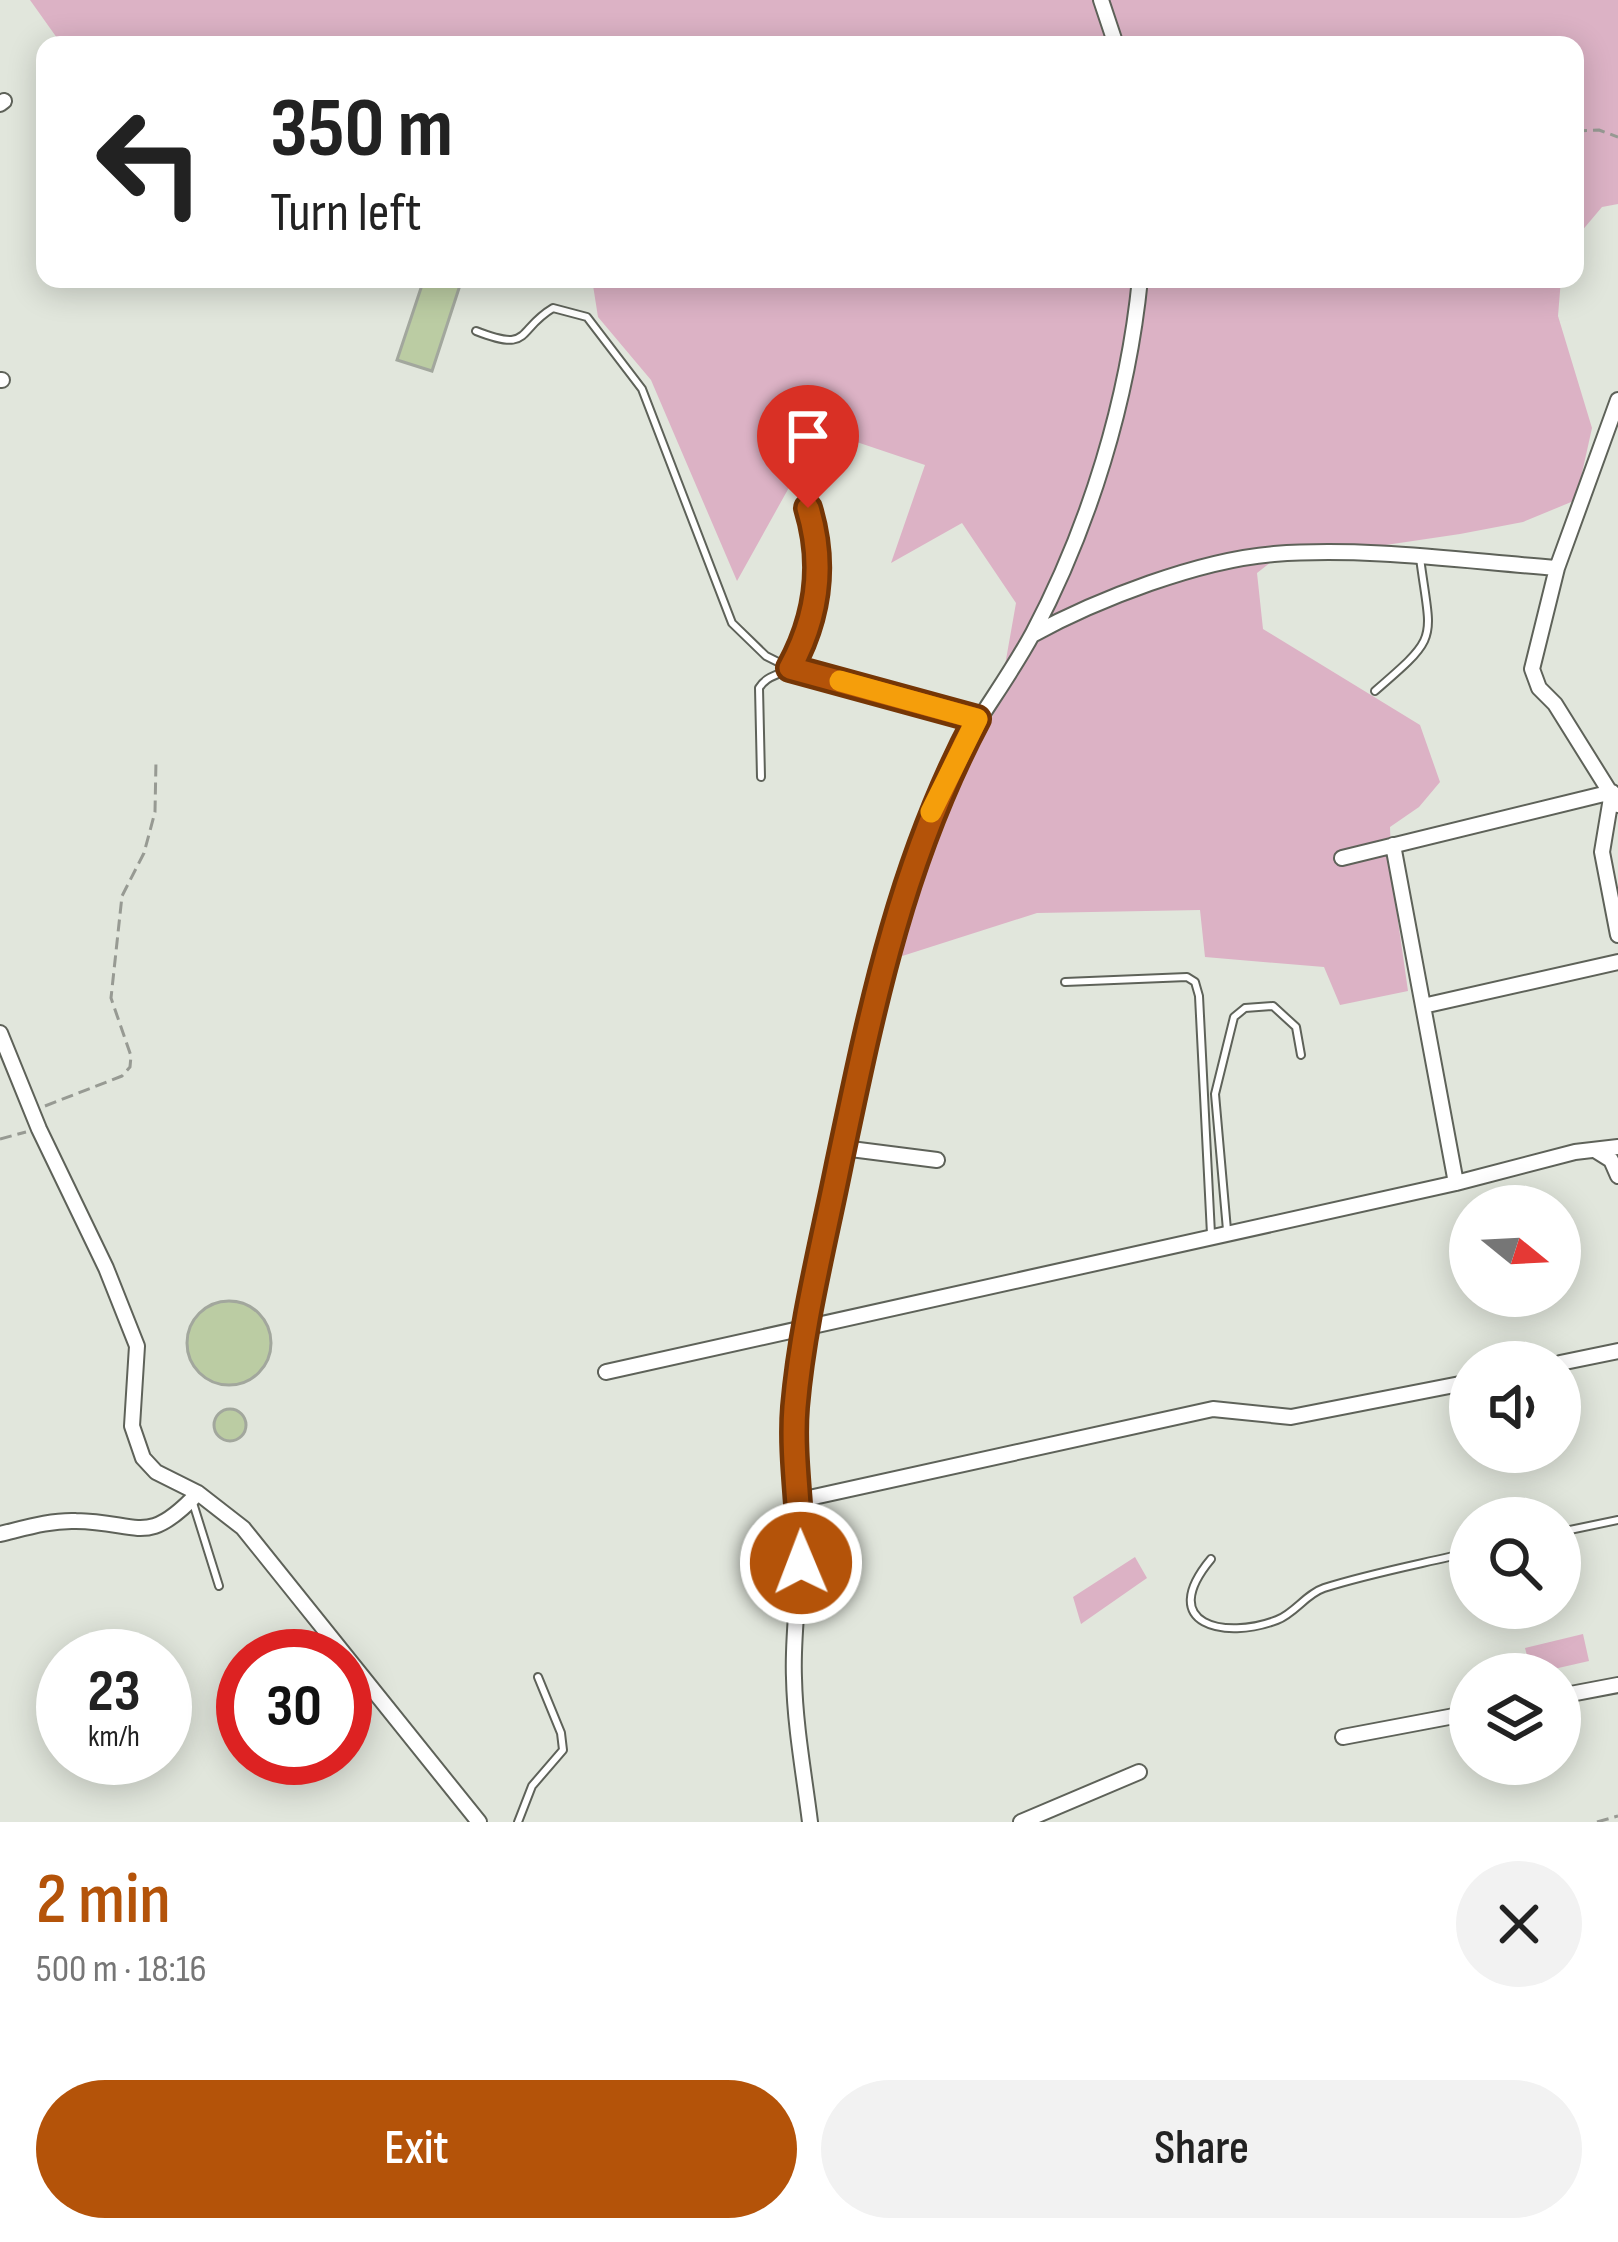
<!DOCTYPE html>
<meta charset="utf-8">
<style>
body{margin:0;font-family:"Sofia Sans Condensed",sans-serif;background:#f2f2f2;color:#222;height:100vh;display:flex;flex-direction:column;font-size:45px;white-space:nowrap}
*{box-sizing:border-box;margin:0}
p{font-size:39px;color:#767676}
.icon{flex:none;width:66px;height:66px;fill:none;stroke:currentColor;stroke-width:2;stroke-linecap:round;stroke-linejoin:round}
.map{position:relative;height:1822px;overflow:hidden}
.details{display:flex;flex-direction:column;background:#fff;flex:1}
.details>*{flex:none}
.guide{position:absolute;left:36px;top:36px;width:1548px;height:252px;border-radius:24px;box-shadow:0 6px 30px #0003;background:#fff;color:#222;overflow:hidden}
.needle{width:78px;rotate:108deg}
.controls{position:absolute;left:1449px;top:1185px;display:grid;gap:24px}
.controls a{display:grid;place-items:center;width:132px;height:132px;border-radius:50%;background:#fff;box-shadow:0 6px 30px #0003;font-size:60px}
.speed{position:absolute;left:36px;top:1629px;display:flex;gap:24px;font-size:60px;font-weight:700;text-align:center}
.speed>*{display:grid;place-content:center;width:156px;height:156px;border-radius:50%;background:#fff;box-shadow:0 6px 30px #0003;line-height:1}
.speed small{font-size:30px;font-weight:400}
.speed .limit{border:18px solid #d22;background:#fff;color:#111}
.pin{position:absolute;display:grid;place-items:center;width:102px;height:102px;color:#fff;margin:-123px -51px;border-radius:50% 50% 50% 0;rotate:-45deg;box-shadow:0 0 12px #0007}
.pin .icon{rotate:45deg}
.me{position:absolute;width:132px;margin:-66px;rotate:359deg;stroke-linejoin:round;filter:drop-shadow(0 0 9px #0008)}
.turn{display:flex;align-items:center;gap:42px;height:252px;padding:0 36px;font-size:54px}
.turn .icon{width:156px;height:156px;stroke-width:2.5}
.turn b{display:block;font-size:84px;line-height:102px}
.round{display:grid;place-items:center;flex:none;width:126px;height:126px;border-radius:63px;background:#f2f2f2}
.head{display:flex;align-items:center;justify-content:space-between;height:204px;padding:0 36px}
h1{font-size:72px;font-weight:600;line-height:90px;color:#b45309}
.action{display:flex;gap:24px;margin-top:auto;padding:24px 36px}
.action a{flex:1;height:138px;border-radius:72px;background:#b45309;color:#fff;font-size:48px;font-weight:600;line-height:138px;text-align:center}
.action a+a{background:#f2f2f2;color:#222}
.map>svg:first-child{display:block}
</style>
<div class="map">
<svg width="1618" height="1822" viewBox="0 0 1618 1822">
<rect width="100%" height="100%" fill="#e1e6dc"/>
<path fill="#dcb2c5" d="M30,0H1618V204L1602,207L1575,239V45H62Z
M592,279H1561L1558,316L1592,428L1576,500L1523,522L1460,534L1379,546L1294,544L1257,573L1263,629L1420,725L1440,782L1419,807L1390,827L1392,879L1408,991L1340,1005L1324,967L1205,957L1200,910L1037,913L896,958L929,842L998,705L1016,603L962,523L891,563L925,465L821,430L737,581L651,380L598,317Z
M1135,1557L1147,1578L1081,1624L1073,1597Z
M1583,1634L1589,1661L1532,1674L1525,1648Z"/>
<path fill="#bbcca3" stroke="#a2a79d" stroke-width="3" d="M424,279H462L432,371L397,360Z
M187 1343a42 42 0 1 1 84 0a42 42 0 1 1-84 0Z
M214 1425a16 16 0 1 1 32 0a16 16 0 1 1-32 0Z"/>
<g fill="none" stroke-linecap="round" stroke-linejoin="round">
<g stroke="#5e6259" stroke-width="10">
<path id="lane" d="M476,331C532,353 516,330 553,308L587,317L642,389L732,623L766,656L790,668L977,719
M1375,691C1441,634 1431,642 1420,558
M761,777L759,688C768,674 778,677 790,667C806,653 820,588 820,566C820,546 814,527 809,509
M1065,982L1187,977L1195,982L1199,996L1211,1234
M1227,1230L1215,1094L1234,1017L1245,1008L1273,1006L1296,1027L1301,1055
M193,1503L219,1586
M1560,1532L1618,1520
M1211,1559C1156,1625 1225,1640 1277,1620C1295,1613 1306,1594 1324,1588C1371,1573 1421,1564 1470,1552
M518,1822L532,1786L563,1750L561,1733L538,1677"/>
</g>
<g stroke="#5e6259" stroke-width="18">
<path id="street" d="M1101,0L1116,45
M0,104L4,101
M0,380H2
M1618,400L1557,568L1532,669L1539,688L1555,704L1618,805
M1032,635C1098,599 1199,560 1274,554C1368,547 1464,561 1557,568
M1393,845L1456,1183
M1342,858L1612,792L1602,852L1618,935
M1423,1006L1618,962
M0,1033L39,1129L106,1268L137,1346L132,1426L143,1458L156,1472L198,1493L243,1528L479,1822
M843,1148L937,1160
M1595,1150L1611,1160L1618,1176
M1560,1363L1618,1351
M606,1372L1456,1183L1575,1152L1618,1147
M800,1500L1213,1409L1291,1417L1470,1382
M0,1534C25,1528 50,1520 76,1521C140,1522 146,1548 198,1493
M1560,1696L1618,1685
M1343,1737L1470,1713
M240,1745L237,1705L243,1696
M810,1822C804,1774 795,1726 794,1678C792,1630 801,1581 801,1533C800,1491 791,1447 795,1406C804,1318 826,1234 843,1147C866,1026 891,903 941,789C965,733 1004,687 1033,633C1090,525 1128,400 1140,279
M1021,1822L1139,1772"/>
</g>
<path stroke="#979a93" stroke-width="3" stroke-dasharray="12 6" stroke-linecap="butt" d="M1575,131L1599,130L1618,137
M45,1106L122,1076L130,1067L131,1056L111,998L122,896L144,853L155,812L156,760
M0,1139L26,1132
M1597,1822L1618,1816"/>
<use href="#lane" stroke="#fff" stroke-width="6"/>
<use href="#street" stroke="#fff" stroke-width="14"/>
</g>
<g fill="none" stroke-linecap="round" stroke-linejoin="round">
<g stroke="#753606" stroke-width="30">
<path id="route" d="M801,1563C801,1513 791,1456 795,1407C802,1325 823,1244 839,1164C872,1007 901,862 977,719L790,668C818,617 825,564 808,508"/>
</g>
<use href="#route" stroke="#b45309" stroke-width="21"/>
<path stroke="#f59e0b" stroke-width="21" d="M840,681L977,719L931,812"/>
</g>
</svg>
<div class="controls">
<a><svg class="needle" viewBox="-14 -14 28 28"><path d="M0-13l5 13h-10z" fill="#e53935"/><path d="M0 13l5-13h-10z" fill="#767676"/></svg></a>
<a><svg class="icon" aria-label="sound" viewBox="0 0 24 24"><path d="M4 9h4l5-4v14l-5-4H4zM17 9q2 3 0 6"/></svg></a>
<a><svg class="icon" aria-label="search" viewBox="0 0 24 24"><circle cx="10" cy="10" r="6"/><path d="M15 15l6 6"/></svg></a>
<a><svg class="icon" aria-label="layers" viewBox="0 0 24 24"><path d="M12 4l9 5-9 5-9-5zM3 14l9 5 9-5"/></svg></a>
</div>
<div class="speed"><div>23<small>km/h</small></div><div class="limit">30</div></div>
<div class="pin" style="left:808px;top:508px;background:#d93025"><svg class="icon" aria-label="arrive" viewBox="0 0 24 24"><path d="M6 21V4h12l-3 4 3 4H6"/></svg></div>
<svg class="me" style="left:801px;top:1563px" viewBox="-20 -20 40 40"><circle r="17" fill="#b45309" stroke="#fff" stroke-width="3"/><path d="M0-11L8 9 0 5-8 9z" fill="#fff"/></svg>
<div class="guide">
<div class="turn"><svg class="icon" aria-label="left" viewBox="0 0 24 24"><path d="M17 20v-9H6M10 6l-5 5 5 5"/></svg><div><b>350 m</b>Turn left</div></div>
</div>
</div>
<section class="details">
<div class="head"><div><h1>2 min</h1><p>500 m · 18:16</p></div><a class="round"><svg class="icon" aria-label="close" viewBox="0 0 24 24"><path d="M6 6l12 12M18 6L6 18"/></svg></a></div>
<div class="action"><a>Exit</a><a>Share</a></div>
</section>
